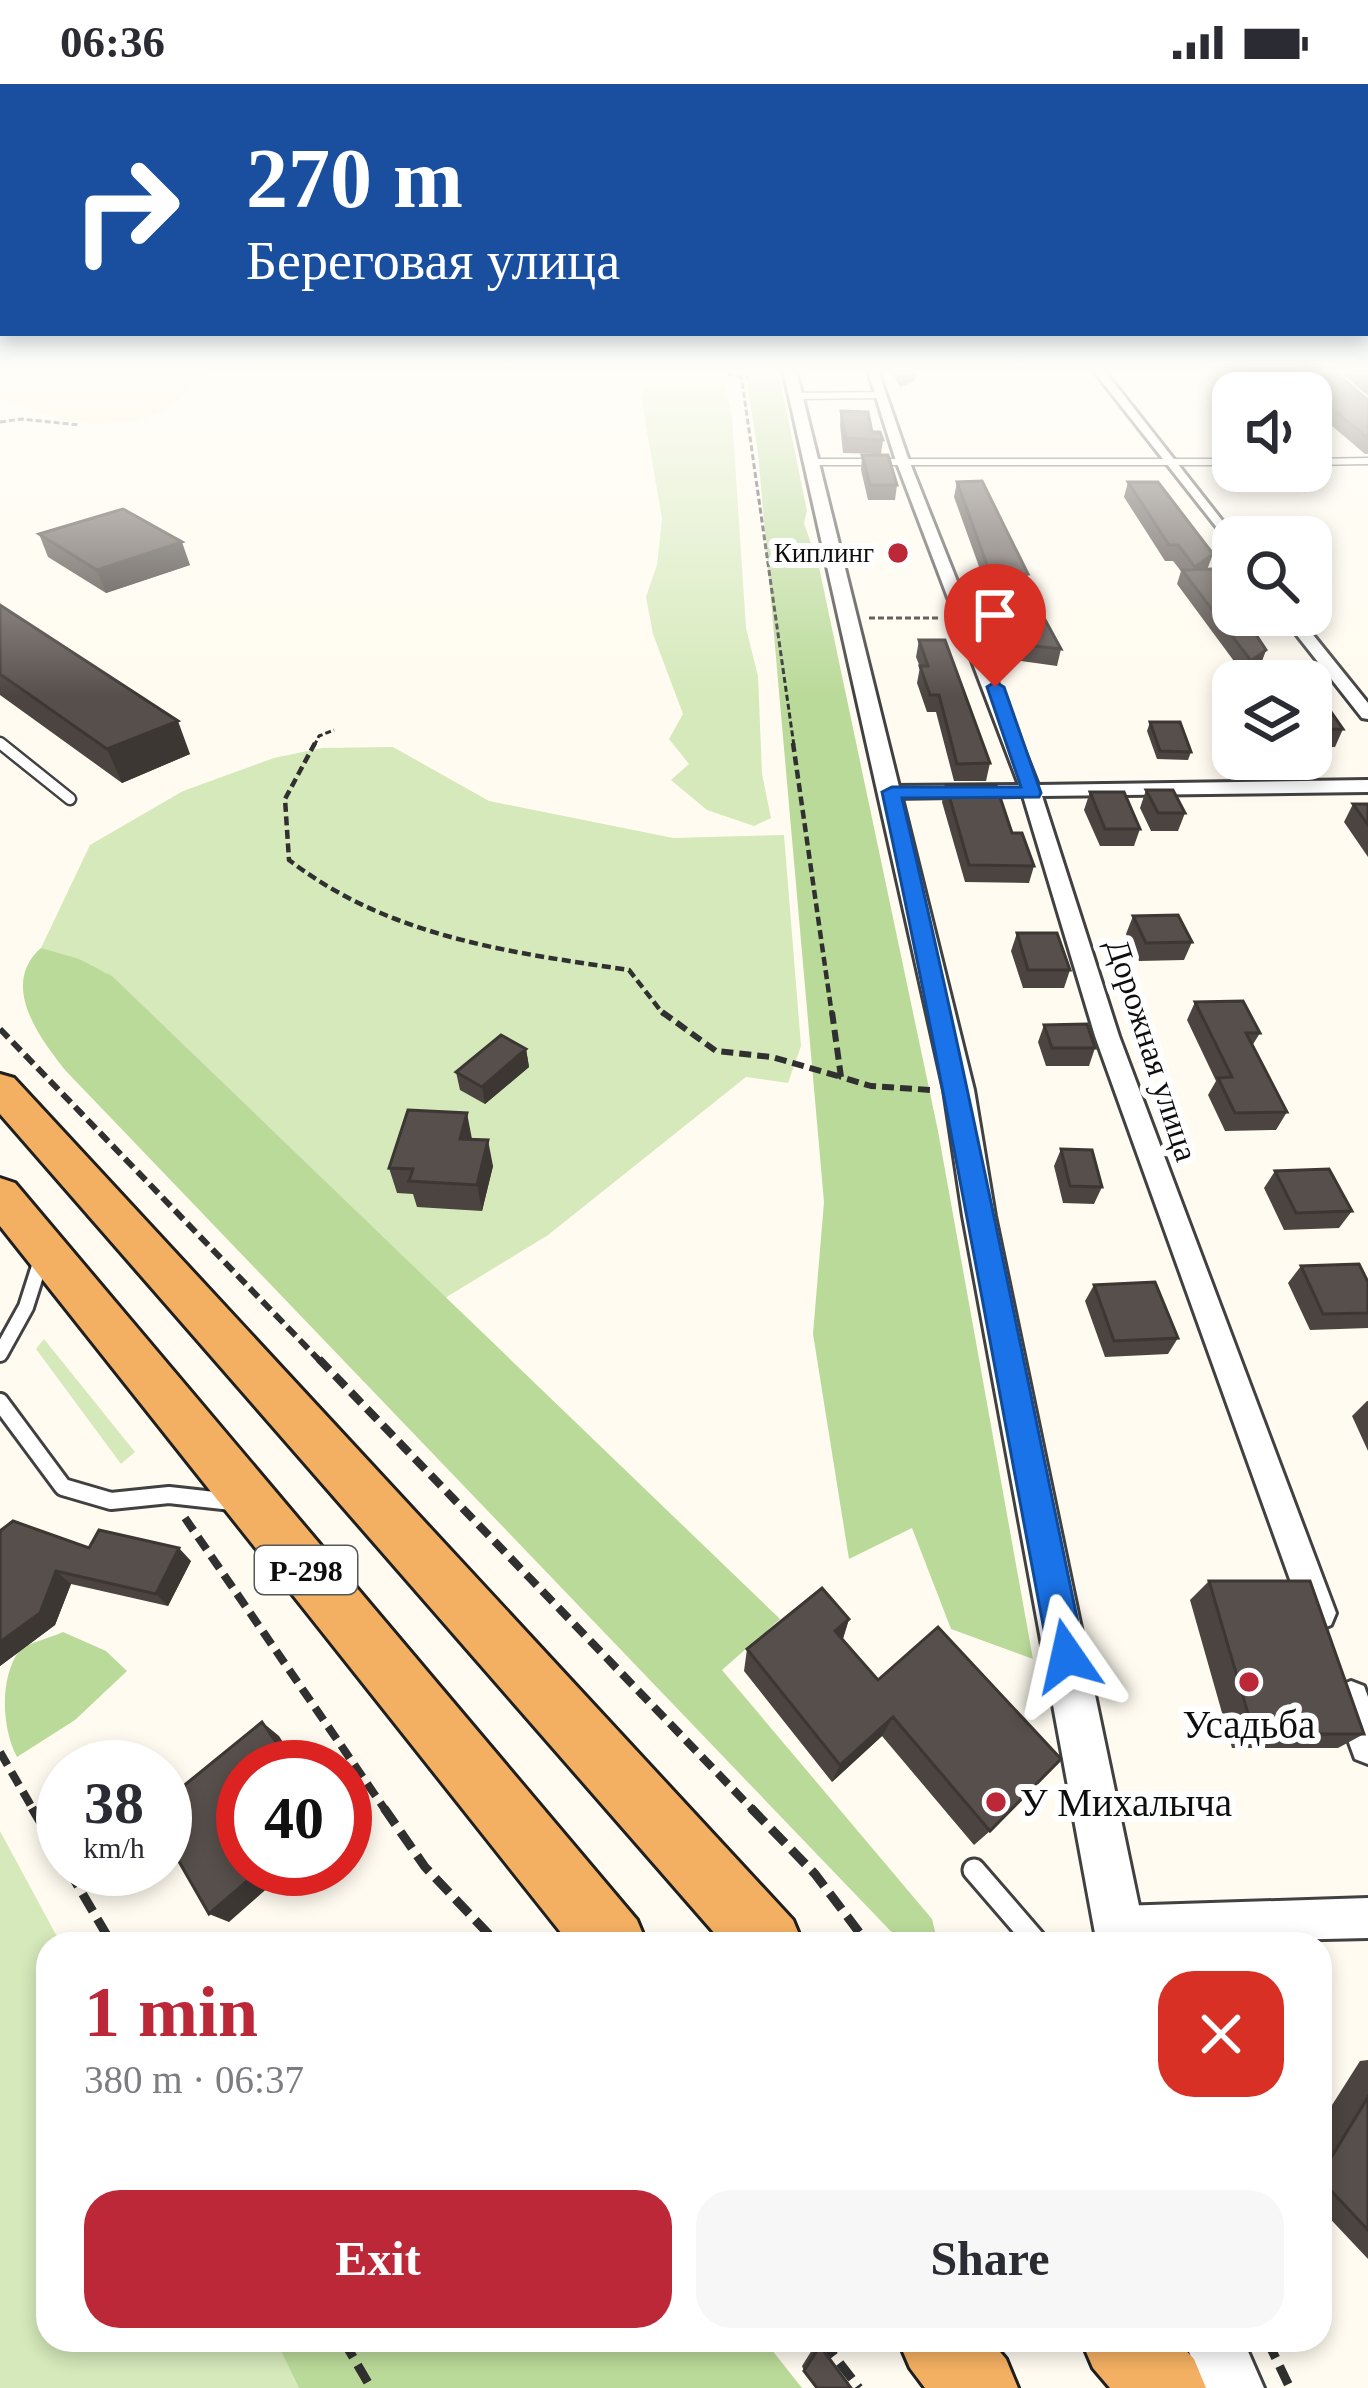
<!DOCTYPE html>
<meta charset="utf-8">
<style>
body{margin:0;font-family:Georgia,serif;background:#f7f7f7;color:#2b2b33;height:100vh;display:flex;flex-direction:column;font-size:45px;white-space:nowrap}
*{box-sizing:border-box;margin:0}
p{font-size:39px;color:#7c7c81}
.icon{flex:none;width:66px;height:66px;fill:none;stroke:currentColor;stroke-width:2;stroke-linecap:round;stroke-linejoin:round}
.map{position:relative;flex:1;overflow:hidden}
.panel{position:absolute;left:36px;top:1848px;width:1296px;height:420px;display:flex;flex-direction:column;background:#fff;border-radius:36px;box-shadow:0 6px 18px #0003}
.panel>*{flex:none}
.hud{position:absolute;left:0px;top:0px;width:1368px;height:252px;box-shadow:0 6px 18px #0003;background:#1a4fa0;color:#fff;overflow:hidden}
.controls{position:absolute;left:1212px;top:288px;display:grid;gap:24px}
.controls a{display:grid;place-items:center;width:120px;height:120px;border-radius:24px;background:#fff;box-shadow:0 6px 18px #0003;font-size:60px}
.speed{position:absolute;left:36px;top:1656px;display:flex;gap:24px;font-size:60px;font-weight:700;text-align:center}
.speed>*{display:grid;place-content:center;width:156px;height:156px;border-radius:50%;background:#fff;box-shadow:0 6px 18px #0003;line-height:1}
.speed small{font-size:30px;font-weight:400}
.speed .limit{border:18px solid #d22;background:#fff;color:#111}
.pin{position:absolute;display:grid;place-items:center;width:102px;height:102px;color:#fff;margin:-123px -51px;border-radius:50% 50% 50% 0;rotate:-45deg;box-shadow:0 0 12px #0007}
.pin .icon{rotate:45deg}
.me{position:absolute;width:132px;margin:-66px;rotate:349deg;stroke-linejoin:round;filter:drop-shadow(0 0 9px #0008)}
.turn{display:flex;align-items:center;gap:42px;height:252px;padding:0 48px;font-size:54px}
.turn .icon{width:156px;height:156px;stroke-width:2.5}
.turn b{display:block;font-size:84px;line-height:102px}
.round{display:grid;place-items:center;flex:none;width:126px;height:126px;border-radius:36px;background:#f7f7f7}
.head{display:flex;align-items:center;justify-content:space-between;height:204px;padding:0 48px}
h1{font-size:72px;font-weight:800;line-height:90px;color:#bd2838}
.primary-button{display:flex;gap:24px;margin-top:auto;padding:24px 48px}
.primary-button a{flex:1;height:138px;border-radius:36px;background:#bd2838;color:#fff;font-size:48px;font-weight:800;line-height:138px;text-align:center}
.primary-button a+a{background:#f7f7f7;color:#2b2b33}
.status{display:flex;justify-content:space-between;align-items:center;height:84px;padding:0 60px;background:#fff;direction:ltr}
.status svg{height:33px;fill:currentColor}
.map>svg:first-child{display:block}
</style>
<div class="status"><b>06:36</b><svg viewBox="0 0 49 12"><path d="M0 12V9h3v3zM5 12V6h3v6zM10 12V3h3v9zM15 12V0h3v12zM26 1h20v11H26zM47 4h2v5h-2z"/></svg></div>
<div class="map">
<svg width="1368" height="2304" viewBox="0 0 1368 2304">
<rect width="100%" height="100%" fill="#fffbf0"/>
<path fill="#f5efd0" d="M0,290H208L165,327L135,337L96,340L66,337L0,315Z"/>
<path fill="#d5e9ba" d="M649,300H725L732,332L746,544L758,592L762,690L771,734L754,742L707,726L671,696L689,680L669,655L683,630L653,550L646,513L657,481L662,435L641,312Z
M393,663L489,717L673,754L784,751L801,962L788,999L746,993L548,1151L445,1214L105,888L41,864L90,761L183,707L274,674L322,664Z
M44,1255L135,1368L121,1380L36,1265Z
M0,1747L61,1860H48V2256H284L312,2304H0Z"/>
<path fill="#bada99" d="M746,290H779L807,427L804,439L819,483L938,1047L1033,1575L951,1545L912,1444L849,1475L813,1250L824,1118L758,369Z
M41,864L79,875L112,892L780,1535L722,1586L932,1835L938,1860H903L65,986C38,952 0,900 41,864Z
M63,1548L106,1567L127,1587L75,1636L17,1673C1,1643 0,1593 19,1567C30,1558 50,1554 63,1548Z
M276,2256H764L802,2304H299Z"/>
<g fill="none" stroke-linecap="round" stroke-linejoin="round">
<g stroke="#414141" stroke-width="9">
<path id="service-far4" d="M795,312L883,311
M810,378H1233
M1311,378L1368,377"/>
</g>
<g stroke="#414141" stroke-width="15">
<path id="service-far3" d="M0,659L70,715"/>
</g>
<g stroke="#414141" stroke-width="20">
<path id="service-far2" d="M0,1270L26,1223L41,1176"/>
</g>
<g stroke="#414141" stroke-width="22">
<path id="service-far1" d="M0,1318L63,1403L111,1417L169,1411L232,1418"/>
</g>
<g stroke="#414141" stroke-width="27">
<path id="service" d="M974,1786L1038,1860"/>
</g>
<g stroke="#414141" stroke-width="6">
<path id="minor" d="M869,290H879L908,374L1038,701L1368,696V708L1042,712L1119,952L1336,1529L1331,1541L1319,1546L1307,1541L1302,1529L1095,952L1023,712L892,714L883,708L892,702L1019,701L895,374Z
M1096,290H1107L1235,453L1233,464Z
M1281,531H1297L1368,619V635L1362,634Z
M1351,1597L1364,1602L1368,1613V1680L1355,1675L1333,1615L1338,1602Z
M1368,1814V1854L1114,1860L1105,1856L1099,1842L1105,1828L1119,1822Z"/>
</g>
<g stroke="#414141" stroke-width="6">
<path id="tertiary" d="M784,290H797L974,1006L995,1132L1147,1860H1097L963,1132L944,1006Z
M1184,2256H1243L1264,2304H1204Z"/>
</g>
<g stroke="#1f1f1f" stroke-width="6">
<path id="trunk" d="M0,990L14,994L793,1836L803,1860H724L0,1030Z
M0,1094L15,1099L637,1836L647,1860H570L0,1142Z
M898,2256H990L1006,2275L1018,2304H925L910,2284Z
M1081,2256H1176L1194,2275L1206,2304H1110L1093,2284Z"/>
</g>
<path stroke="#303030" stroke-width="3" stroke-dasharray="6 3" stroke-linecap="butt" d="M728,290L749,294
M741,290L794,662
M0,338L21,335L80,341
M869,534H940
M314,662L319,652L334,646"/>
<path stroke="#303030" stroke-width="4.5" stroke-dasharray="9 4.5" stroke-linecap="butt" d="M315,659L285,715L289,776C389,853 508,868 629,886L664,931
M793,659L832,931"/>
<path stroke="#303030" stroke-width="6" stroke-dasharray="12 6" stroke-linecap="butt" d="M662,928L716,967L772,973L841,993
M832,928L841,993L871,1002L931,1006
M0,945L321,1278"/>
<path stroke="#303030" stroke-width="8" stroke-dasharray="15 8" stroke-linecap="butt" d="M319,1275L754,1727
M185,1434L386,1727
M0,1668L34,1727"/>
<path stroke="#303030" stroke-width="9" stroke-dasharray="20 9" stroke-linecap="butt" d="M32,1724L63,1776
M384,1724L425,1783L498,1860
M751,1724L815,1790L868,1860
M68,1785L112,1860
M343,2256L371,2304
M822,2256L859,2304
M1267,2256L1290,2304"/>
<use href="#service-far4" stroke="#fff" stroke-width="6"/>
<use href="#service-far3" stroke="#fff" stroke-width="10"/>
<use href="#service-far2" stroke="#fff" stroke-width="14"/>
<use href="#service-far1" stroke="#fff" stroke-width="16"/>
<use href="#service" stroke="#fff" stroke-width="21"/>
<use href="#minor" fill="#fff" fill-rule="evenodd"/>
<use href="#tertiary" fill="#fff" fill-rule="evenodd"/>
<use href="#trunk" fill="#f4b062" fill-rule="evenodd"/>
</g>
<path fill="#4b4440" d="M893,290H916L915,296L900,303Z
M1256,290H1337L1368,316V370H1365L1311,324V309L1275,306Z
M1343,290H1368V312Z
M841,327L883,356L881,370L843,369L840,341Z
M862,371L897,401L895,416H868L861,386Z
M957,398L1028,490L1026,501L1061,565L1057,582L1021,577L1009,545L991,516L954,413Z
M1128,398L1208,485L1233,531H1245L1266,566L1261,580L1268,597H1250L1254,585L1245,592L1177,500L1181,487L1173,477H1165L1124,413Z
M39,450L190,481L106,509L48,473Z
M0,521L190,670L122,699L0,611Z
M919,556L990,679L986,697H954L936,628H927L917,599L920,583L916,573Z
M1311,599L1343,645L1335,663H1311Z
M1150,638L1191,668L1188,676L1157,675L1147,647Z
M946,701L1012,749L1034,782L1029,799L965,798L942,718Z
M1146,706L1185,729L1178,747H1151L1140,724Z
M1090,708L1140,745L1134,762H1100L1084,726Z
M1353,720H1368V773L1344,738Z
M1133,832L1192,858L1184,876L1139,877L1126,850Z
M1017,849L1070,886L1064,904H1023L1011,867Z
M1195,918L1260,949L1252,962L1287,1028L1276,1046L1225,1047L1208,1011L1216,997L1187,936Z
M1044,941L1095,964L1089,982H1046L1038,958Z
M526,965L529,983L485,1020L460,1006L456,988Z
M472,1055L493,1082L482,1127L417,1123L413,1110L397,1109L389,1084Z
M1061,1065L1102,1103L1094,1120L1063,1119L1054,1082Z
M1275,1087L1352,1127L1339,1144L1284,1146L1264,1104Z
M1301,1182L1368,1198V1244L1310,1246L1288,1199Z
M1094,1201L1178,1254L1168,1270L1105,1273L1085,1217Z
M1367,1317H1368V1367L1352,1332Z
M0,1445L89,1464L191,1477L168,1522L71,1500L55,1541L0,1582Z
M1209,1497L1364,1650L1338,1664H1232L1190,1516Z
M849,1535L843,1555L990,1747L974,1761L882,1652L832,1698L744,1587L747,1565Z
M1368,1976V2175L1320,2124V2040L1360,1977Z
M817,2258L852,2304L804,2287L802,2282Z"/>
<path fill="#3d3734" d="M916,290L915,296L900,303L901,291Z
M182,458L190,481L106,509L97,486Z
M1213,470L1207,486L1190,499L1195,483Z
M1266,566L1260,581L1256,580L1254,585L1245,592L1251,577Z
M178,637L190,670L122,699L107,665Z
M526,965L529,983L485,1020L482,1003Z
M467,1029L472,1055H460Z
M488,1056L493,1082L482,1127L477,1101Z
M179,1464L191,1477L168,1522L156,1510Z
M56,1487L71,1500L55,1541L0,1582V1558Z
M849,1535L842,1557L835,1547Z
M893,1633L882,1652L832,1698L840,1681Z
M262,1638L279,1652L299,1683H293Z
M261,1785H289L229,1838L209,1830Z"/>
<path fill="#574f4b" stroke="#3d3734" stroke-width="3" d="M1275,290H1337L1368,316V354L1294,294H1279Z
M841,327L868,328L872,348H880L883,356L845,354Z
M862,371H888L897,401H870Z
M982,397L1028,490H1020L1061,565L1024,561L1013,529L994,500L957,398Z
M1128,398H1158L1213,470L1195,483L1178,461H1169Z
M123,425L182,458L97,486L39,450Z
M1212,485L1233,512V531H1243L1266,566L1251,577L1182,486Z
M0,521L178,637L107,665L0,590Z
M919,556H945L990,679L957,680L939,611H930L920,582H928Z
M1256,580H1298L1310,597H1268Z
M1311,599L1343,645L1311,646Z
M1150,638H1180L1191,668L1160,667Z
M946,701H996L1012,749H1022L1034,782L969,781Z
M1146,706H1173L1185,729H1158Z
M1090,708H1124L1140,745H1105Z
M1353,720H1368V741Z
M1178,831L1192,858L1146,859L1133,832Z
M1017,849H1057L1070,886H1028Z
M1243,917L1260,949H1246L1287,1028L1235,1029L1218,994L1232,993L1195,918Z
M1087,940L1095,964H1052L1044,941Z
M501,951L526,965L482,1003L456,988Z
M408,1026L467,1029L460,1055L488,1056L477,1101L409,1097L413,1085L389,1084Z
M1061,1065L1092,1066L1102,1103L1070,1102Z
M1329,1085L1352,1127L1296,1129L1275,1087Z
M1359,1180L1368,1198V1229L1323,1230L1301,1182Z
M1155,1198L1178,1254L1114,1257L1094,1201Z
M13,1437L89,1464L99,1446L179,1464L156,1510L56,1487L40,1529L0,1558V1447Z
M1209,1497H1310L1364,1650H1254Z
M822,1504L849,1535L835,1547L878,1596L938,1543L1061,1675L990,1747L893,1633L840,1681L747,1565Z
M262,1638L293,1683H243V1785H261L209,1830L165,1753V1717Z
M1368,2013V2146L1320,2095V2092Z
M820,2262L851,2304H817L804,2287Z"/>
<linearGradient id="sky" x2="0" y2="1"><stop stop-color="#93c6ed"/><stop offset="0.47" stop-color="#fffdf8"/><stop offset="1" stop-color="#fffdf8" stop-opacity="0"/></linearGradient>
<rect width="1368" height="613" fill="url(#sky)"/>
<path fill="#1a73e8" stroke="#114b97" stroke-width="3" d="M995,598L1004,603L1041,709L1039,713L902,714C969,999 1025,1286 1085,1572L1080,1585L1067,1590L1055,1585L1049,1572C994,1284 944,995 882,708L892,703H1021L987,603Z"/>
<g fill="#bd2838" stroke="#fff" stroke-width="4.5">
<circle cx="898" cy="469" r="12"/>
<circle cx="1249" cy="1598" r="12"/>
<circle cx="996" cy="1718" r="12"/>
</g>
<g text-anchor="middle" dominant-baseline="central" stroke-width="12" stroke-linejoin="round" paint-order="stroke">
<g font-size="27" fill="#0e0e0e" stroke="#fff" text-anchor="end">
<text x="874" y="469">Киплинг</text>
</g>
<rect fill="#fff" stroke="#565656" stroke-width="3" x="255" y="1462" width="102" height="48" rx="9"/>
<g font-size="30" font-weight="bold" fill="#0e0e0e">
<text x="306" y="1486">Р-298</text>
</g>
<g font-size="33" fill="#0e0e0e" stroke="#fff">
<text transform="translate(1152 966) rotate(72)">Дорожная улица</text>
</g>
<g font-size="39" fill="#0e0e0e" stroke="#fff">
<text x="1249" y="1640">Усадьба</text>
<text x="1020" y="1718" text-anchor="start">У Михалыча</text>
</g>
</g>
</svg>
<div class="controls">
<a><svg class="icon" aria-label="sound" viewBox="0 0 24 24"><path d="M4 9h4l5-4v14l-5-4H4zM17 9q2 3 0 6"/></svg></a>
<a><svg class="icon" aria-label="search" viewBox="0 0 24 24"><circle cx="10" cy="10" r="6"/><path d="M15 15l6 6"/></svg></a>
<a><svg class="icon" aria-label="layers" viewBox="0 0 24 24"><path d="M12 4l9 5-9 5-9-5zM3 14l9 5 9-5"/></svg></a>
</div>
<div class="speed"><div>38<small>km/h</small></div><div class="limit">40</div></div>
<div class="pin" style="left:995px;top:603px;background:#d93025"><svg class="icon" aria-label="arrive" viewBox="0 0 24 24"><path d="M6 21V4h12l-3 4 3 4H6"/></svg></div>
<svg class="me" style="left:1067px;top:1572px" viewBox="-20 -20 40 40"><path d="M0-17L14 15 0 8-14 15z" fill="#1a73e8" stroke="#fff" stroke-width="4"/></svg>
<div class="hud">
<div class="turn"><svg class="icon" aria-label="right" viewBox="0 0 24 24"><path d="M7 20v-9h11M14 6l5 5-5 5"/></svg><div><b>270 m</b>Береговая улица</div></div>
</div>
<section class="panel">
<div class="head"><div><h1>1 min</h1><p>380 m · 06:37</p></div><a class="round" style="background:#d93025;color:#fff"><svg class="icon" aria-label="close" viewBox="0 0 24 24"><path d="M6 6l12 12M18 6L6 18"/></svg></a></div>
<div class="primary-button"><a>Exit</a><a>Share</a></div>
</section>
</div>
